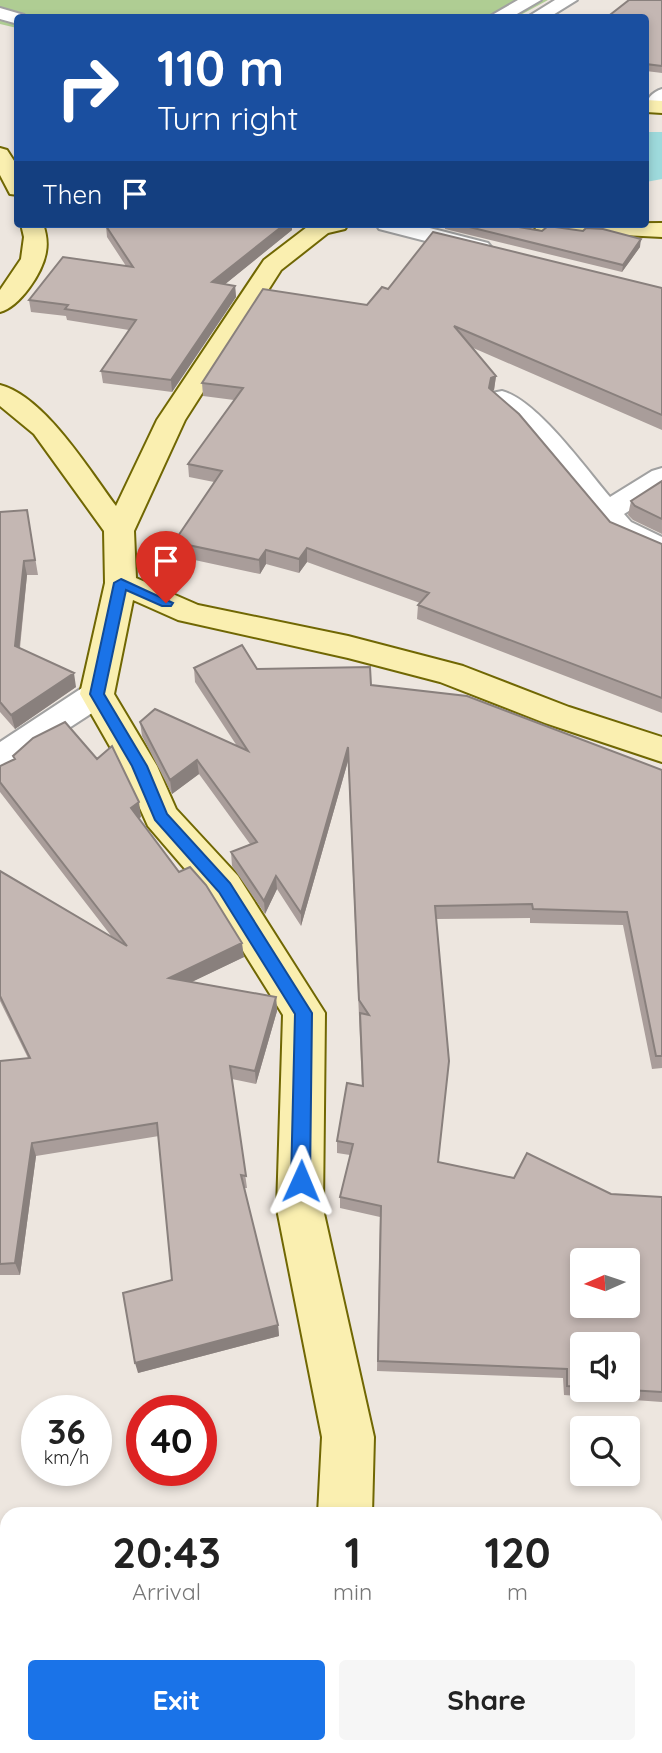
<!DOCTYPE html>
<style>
body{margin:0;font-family:Quicksand,sans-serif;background:#f6f6f6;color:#222;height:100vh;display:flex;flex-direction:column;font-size:26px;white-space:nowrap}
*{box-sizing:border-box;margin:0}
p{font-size:23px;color:#767676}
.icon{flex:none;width:38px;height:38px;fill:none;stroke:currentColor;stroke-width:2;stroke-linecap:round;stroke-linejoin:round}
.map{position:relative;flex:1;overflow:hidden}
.panel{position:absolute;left:0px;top:1507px;width:663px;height:247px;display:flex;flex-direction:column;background:#fff;border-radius:21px 21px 0 0;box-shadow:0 4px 10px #0003}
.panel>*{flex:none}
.banner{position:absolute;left:14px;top:14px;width:635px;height:214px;border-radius:7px;box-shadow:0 4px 10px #0003;background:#1a4fa0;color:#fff;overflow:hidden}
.needle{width:46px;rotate:267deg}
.controls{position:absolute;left:570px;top:1248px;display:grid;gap:14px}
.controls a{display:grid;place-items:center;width:70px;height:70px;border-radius:7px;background:#fff;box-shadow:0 4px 10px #0003;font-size:35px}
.speed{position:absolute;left:21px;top:1395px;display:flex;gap:14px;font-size:35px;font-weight:700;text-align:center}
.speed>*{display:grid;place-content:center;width:91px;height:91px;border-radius:50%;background:#fff;box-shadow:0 4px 10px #0003;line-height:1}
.speed small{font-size:18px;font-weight:400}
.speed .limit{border:10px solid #d22;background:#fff;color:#111}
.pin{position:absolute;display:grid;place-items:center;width:60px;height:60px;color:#fff;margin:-72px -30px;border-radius:50% 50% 50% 0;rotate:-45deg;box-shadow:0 0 7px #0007}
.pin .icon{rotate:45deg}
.me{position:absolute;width:77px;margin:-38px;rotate:1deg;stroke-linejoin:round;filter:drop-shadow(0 0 5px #0008)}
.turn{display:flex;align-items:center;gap:24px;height:147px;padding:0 28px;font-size:32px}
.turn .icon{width:91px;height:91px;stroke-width:2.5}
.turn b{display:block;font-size:49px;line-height:60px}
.then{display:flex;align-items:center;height:66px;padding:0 28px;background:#0003;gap:14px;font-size:26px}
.eta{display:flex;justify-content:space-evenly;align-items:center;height:119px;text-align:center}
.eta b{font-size:42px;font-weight:700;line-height:49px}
.action{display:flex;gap:14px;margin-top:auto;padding:14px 28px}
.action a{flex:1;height:80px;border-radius:7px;background:#1a73e8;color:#fff;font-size:28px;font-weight:700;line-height:80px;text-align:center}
.action a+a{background:#f6f6f6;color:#222}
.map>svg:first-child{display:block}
</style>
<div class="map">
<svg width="662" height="1753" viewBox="0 0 662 1753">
<rect width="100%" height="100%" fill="#ede6df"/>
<path fill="#afcd93" d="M0,0H548L515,18H18L17,28L0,24Z"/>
<path fill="#9edadc" d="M646,132H662V179L646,182Z"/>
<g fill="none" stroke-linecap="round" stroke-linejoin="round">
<g stroke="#a1a1a1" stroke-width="4">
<path id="street" d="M518,0H541L510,18H487Z
M555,0H577L548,18H526Z
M0,8L24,15L26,18H18V24L0,19Z
M662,89V108L653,112L646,110C645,100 652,92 662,89Z
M376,224H414L488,243L492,248L488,253L480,255L379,229Z
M502,391C537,400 586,469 610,497L652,471L662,468V490L624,514L631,522L662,537V558L609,534L519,426L489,399L492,393Z
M97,682L109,686L114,694L109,702L35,750L13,771L0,775V742L85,686Z"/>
</g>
<g stroke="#706703" stroke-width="4">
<path id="secondary" d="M646,100L662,101V113L646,112Z
M0,148L7,150L18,167V195L10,194L0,175Z
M662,223V237L544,231L536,229L533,224Z
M21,224H43C46,233 48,242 46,252C43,272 20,307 0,312V290L21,259L24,237Z
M311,224H348L345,229L328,233L281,270L185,420L134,531L136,578L198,605L348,636L463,666L569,707L662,737V762L545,723L440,682L348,658L178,620L133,600L114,694L157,766L176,809L238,876L325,1013L323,1209L374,1437L372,1514H318L322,1437L277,1209L283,1015L210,898L148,826L121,766L80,694L105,583L104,531L34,434L0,406V385C44,396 90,471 116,506L157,420L264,260Z
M307,1746H367V1753H307Z"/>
</g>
<use href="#street" fill="#fff" fill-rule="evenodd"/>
<use href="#secondary" fill="#faefb0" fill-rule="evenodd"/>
</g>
<path fill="#a99d9a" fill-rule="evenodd" d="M662,0V73L646,71V18Z
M445,224H501L640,247L622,272L445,229Z
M106,226L292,230L225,284L235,286L236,297L172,392L103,383L101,371L129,330L67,320L66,316L31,312L29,300L126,266L107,237Z
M662,288V430L471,347L496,376L494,390L492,391L610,522L662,544V713L417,619L418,605L420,603L307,562L299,573L266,564L260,574L176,556L174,542L214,482L189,477L188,464L234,400L203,396L202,383L367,305L388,289Z
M662,481V534L633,520L628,515L631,501Z
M27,510L38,575H27L20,648L76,687L15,729L0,712V512Z
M194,668L257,669L371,685L662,770V1068L652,1069L623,925L530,923V918L436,919L438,1162L514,1178L611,1194L662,1197V1402L564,1395L563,1378L377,1371L380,1217L340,1208V1197L350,1155L337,1153V1141L362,1086L348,761L301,926L277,889L265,914L232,866L231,852L250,844L199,774L172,794L142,736L140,722L237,746L195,682ZM583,1344L628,1390H583Z
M13,756L141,817L139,818L244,957L191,982L276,997L277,1011L256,1084L232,1079L247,1188H244L278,1325L279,1336L138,1373L172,1280L159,1136L36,1156L20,1275H0V1061L28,1058L0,1001V871L112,937L0,792V766L14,759Z
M656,1551H662V1618H656Z"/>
<path fill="#89807d" d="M285,224H292V230L213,294L212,282Z
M641,239L640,247L622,272L623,265Z
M235,286L236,297L172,392L171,380Z
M496,376L494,390L490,392L489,388L491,378Z
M307,548V562L299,573V559Z
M266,550V564L260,574L259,560Z
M24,561L27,575L18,661L15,646Z
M74,673L76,687L15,729L11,715Z
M348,747V761L301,926V913Z
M197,760L199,774L172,794L170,780Z
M139,802L141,817L133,822L131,808Z
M276,876L277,889L265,914L264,901Z
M242,943L244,957L171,992L169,978Z
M276,997L277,1011L256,1084L255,1071Z
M32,1143L36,1156L20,1275L15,1263Z
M278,1325L279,1336L138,1373L135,1363Z"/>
<path fill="#c4b7b3" stroke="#89807d" stroke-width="2" fill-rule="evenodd" d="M629,0H662V66L646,64V18H606Z
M116,224H285L212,282L235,286L171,380L101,371L136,320L65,309L68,305L29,300L63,257L133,267L106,226Z
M457,224H501L542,231L548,226L583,231L586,228L603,229L641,239L623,265Z
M433,232L662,288V415L454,326L496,376L491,378L489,388L519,414L610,522L662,544V698L418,605L429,593L307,548L299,559L266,550L259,560L174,542L222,471L188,464L243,388L202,383L263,289L367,305L382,287L388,289Z
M662,481V519L635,506L631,501Z
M27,510L35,560L24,561L15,646L74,673L11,715L0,702V512Z
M242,645L257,669L370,667L371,685L467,696L662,770V1056H656L627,912L533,909L532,904L435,906L449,1061L438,1162L514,1178L527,1153L611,1194L662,1197V1392L628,1390V1344H583V1387L567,1386V1369L378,1361L381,1206L340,1197L353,1144L337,1141L347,1083L363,1086L360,1013L369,1015L359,1000L348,747L301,913L276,876L264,901L231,852L257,842L197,760L170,780L140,722L155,709L248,751L194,668ZM583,1260H628V1306H583Z
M65,722L97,759L112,746L139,802L131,808L179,872L190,867L206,885L242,943L169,978L276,997L255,1071L230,1066L246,1176L241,1175L278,1325L135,1363L123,1293L172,1280L157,1123L32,1143L15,1263L0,1264V1061L30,1058L0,996V871L127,946L0,782V766L15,759L13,756L33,738Z
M656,1551H662V1611L656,1610Z
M656,1699L662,1700V1753H420V1746H656Z"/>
<path fill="#1a73e8" stroke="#114b97" stroke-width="2" d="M121,579L173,603L171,606H162L126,590L104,694L147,766L167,814L230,883L312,1013L310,1181L307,1187L301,1189L294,1187L291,1181L295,1014L219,892L155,820L132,766L90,694L114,583Z"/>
</svg>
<div class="controls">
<a><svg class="needle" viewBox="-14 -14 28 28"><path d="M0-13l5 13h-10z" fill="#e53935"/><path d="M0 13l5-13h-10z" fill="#767676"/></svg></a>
<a><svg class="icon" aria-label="sound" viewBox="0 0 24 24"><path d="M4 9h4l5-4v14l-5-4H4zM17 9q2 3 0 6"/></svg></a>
<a><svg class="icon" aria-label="search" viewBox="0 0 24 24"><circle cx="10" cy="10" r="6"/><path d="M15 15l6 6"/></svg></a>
</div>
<div class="speed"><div>36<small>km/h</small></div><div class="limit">40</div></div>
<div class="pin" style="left:166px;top:603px;background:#d93025"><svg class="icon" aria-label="arrive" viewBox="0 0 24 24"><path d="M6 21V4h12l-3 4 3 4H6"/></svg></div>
<svg class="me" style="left:301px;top:1181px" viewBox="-20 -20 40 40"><path d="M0-17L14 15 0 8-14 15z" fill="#1a73e8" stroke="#fff" stroke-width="4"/></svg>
<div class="banner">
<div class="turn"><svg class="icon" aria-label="right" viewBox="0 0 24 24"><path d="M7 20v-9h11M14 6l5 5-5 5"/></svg><div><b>110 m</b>Turn right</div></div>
<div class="then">Then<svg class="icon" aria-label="arrive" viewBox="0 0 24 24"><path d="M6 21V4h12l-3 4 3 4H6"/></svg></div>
</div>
<section class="panel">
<div class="eta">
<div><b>20:43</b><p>Arrival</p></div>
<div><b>1</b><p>min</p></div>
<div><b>120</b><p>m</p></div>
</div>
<div class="action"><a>Exit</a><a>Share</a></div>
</section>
</div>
